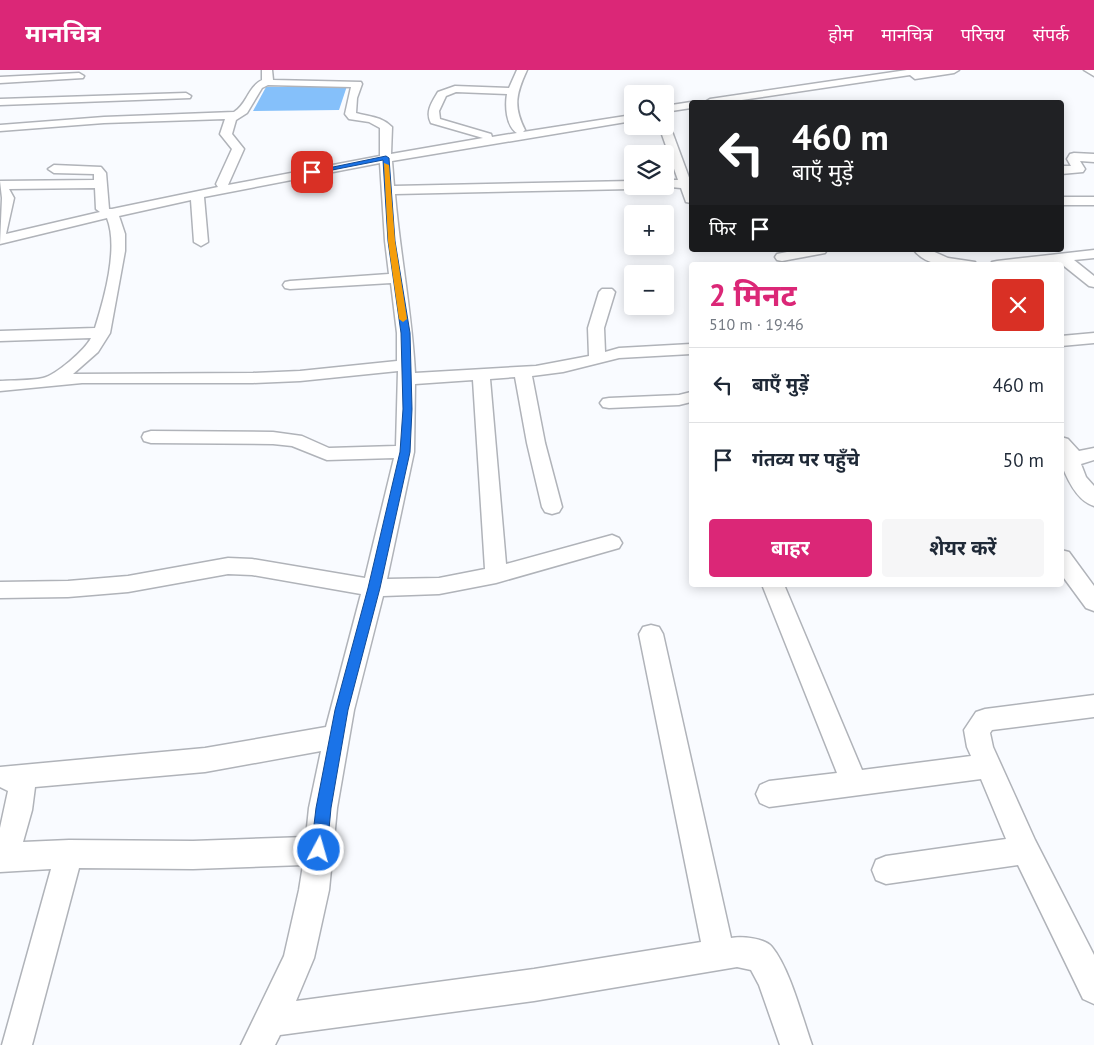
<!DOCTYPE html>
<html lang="hi">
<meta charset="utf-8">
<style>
body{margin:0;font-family:"PT Sans","Noto Sans Devanagari",sans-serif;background:#f6f6f7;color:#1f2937;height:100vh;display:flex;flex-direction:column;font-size:19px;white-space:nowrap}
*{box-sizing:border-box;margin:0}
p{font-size:16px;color:#747a83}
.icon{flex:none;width:28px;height:28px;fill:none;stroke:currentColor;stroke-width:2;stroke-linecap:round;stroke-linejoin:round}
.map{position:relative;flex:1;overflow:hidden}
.details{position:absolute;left:689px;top:192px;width:375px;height:325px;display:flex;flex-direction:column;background:#fff;border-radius:5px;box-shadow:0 2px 12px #0003}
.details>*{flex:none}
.top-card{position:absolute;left:689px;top:30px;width:375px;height:152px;border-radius:5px;box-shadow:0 2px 12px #0003;background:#202124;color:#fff;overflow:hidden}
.controls{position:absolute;left:624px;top:15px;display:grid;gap:10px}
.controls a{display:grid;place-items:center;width:50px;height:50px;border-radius:5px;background:#fff;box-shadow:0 2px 12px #0003;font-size:25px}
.pin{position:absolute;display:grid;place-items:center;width:42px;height:42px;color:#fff;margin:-21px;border-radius:10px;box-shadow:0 2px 8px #0006}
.me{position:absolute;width:55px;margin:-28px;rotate:6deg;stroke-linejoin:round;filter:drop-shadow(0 0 4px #0008)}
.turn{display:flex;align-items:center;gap:18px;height:105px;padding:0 20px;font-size:22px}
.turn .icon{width:65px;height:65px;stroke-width:2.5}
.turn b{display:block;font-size:35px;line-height:42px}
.then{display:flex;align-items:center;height:48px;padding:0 20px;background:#0003;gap:10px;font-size:19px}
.round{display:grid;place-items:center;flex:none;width:52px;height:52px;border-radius:5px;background:#f6f6f7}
.headline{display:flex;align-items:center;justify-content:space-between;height:85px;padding:0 20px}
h1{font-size:30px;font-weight:700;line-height:38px;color:#db2777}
.action{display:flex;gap:10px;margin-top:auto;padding:10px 20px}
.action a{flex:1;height:58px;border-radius:5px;background:#db2777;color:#fff;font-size:20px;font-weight:700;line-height:58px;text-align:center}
.action a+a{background:#f6f6f7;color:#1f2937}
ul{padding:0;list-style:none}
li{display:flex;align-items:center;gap:15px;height:75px;padding:0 20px;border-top:1px solid #e0e1e3}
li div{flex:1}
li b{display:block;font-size:19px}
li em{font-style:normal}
header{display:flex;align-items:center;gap:30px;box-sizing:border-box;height:70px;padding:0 25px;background:#db2777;color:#fff}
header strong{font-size:24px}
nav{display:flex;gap:28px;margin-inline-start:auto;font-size:18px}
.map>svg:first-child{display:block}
</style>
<header>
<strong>मानचित्र</strong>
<nav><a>होम</a><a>मानचित्र</a><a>परिचय</a><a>संपर्क</a></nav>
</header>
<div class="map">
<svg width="1094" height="975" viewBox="0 0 1094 975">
<rect width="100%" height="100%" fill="#f9fbff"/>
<path fill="#85c0fa" d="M347,16L339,40L253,41L266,17Z"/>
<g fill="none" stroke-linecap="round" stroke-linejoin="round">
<g stroke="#b0b3b9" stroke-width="3">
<path id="minor" d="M262,0H272L273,10L361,12L362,14L357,28L356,43C369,47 381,46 392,57L391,84L483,68L431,53C425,42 432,32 438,22L455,16L509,18L517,0H527C516,24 513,36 525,60L523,62L632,45V51L392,91L394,116L632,111V116H637L632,119L395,124C400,184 412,243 415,303L536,296L589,286L588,258L599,222L602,219H612L615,222L604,258L605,282L619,278L691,274V284L619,288L563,302L532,306L545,373L562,437L559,442L552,444L545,442L542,437L527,373L515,307L490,309L506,494L612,465L619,468L622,473L619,478L496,513L439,524L383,526L354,640L337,738L329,820L314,888L296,931L534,899L701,872L639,564L643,557L651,555L659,557L663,564L731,868C741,866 765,868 772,877C790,899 802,947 812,975H780L759,915L751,900L737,897L534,931L280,965L275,975H241L284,886L299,820L303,795L193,799L79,798L32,975H2L51,799L0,802V758L8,721L0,717V697L205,678L326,657L361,524L252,505L228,504L128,522L68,527L0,528V512L68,511L128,506L228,488L252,489L365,508L394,388L327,390L292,376L273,374L151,373L144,371L142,367L144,363L151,361L273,362L302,366L329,378L396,376L398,301L300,311L253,313H82L0,321V311C14,310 29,311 43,308C56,305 85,280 91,268L0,271V261L95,258C104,229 119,178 107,148L0,174L2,128L0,111L94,110V104L54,103L48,99L54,95L101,97L106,103L109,139H112L218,117L216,114L232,79L220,64L225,49L104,53L0,61V55L104,47L234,42C247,34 248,17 262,10ZM268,15L351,17L345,44L349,49L369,52L380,58V86L228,115L244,79L232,64L236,50L247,43L262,18ZM456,22L507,24C505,36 506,56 517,63L492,67L491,64L440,49L439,41L446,26ZM380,93L385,171L389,204L290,211L285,212L283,215L285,218L290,219L391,213L397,263V291L300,301L253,303L73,304L98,282L110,263L125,181V164L119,146L191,130L194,172L201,176L208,172L204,127ZM95,118L96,139L100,142L6,164L14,128L9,119ZM473,310L485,499L439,508L387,509L414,382L415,314ZM321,681L309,738L306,767L193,771L69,770L23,772L32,740L35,717L205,702Z
M907,0H959L954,3L915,9L910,5L728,32H705L710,29Z
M1084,0H1094V6Z
M79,3L84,6L83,8L0,13V7Z
M186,23L191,26L190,28L0,35V29Z
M691,32H694H691V38L665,42V36Z
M665,53L670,56L691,113V133L686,132L681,118L660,116H665V110H678L659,56H665Z
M1074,83L1094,84V92L1080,91L1085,99L1083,102L1061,104V96H1071L1067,89L1070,84Z
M1061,127H1094V135H1061Z
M797,180H827L825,183L782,191L777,190L775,187L777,184Z
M914,180H930L948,188L975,192L977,195C957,195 928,199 914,180Z
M1094,180V188L1074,190L1094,206V217L1089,216L1059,192L1035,195H990L992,192L997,191Z
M1094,263V273L1061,276V266Z
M691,322V332L679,335L609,338L603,337L600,333L603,329L609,328L679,325Z
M1061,367L1068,369L1079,381L1094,378V390L1081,394L1086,407L1094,416V436C1077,431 1067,409 1061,393L1064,388L1061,385Z
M1061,480L1069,482L1094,516V541L1086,538L1061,504Z
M764,515H784L785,517L862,700L971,686L967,677L964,660L976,642L985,639L1094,625V647L992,660L990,663L993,677L1035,770L1094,885V934L1083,929L1018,795L886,814L876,810L872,800L876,790L886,786L1006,769L981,709L769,737L760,733L756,724L760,715L769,711L837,703L763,517Z"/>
</g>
<use href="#minor" fill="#fff" fill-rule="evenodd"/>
</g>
<path fill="#1a73e8" stroke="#114b97" d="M386,86L389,88L395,171L410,263L412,339L410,382L380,518L348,640L331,738L327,780L324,785L319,787L314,785L311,780L316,738L335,640L368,518L400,382L403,339L401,263L388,171L383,90L312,104L309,102Z"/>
<path fill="#f59e0b" d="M384,93L389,95L395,171L407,249L403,252L399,249L388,171Z"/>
</svg>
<div class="controls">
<a><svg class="icon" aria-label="search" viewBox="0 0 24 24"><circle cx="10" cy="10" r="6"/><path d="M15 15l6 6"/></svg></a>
<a><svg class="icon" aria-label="layers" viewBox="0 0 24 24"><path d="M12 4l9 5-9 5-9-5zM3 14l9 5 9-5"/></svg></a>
<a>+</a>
<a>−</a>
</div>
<div class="pin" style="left:312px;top:102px;background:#d93025"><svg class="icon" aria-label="arrive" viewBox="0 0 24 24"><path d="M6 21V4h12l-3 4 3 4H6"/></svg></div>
<svg class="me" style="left:319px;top:780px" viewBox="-20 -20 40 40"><circle r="17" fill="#1a73e8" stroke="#fff" stroke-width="3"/><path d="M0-11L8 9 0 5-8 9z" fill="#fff"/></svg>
<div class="top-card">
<div class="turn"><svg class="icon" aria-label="left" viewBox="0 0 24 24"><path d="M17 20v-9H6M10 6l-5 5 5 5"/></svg><div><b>460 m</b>बाएँ मुड़ें</div></div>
<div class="then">फिर<svg class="icon" aria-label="arrive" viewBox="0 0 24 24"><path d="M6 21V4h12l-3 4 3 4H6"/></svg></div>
</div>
<section class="details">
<div class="headline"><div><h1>2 मिनट</h1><p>510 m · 19:46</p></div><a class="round" style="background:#d93025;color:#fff"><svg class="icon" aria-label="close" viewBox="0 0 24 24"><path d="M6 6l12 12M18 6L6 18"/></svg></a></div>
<ul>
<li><svg class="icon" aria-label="left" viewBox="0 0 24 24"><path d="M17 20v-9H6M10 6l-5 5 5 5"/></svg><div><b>बाएँ मुड़ें</b></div><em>460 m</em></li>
<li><svg class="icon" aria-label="arrive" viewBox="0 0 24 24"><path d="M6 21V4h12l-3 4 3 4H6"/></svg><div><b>गंतव्य पर पहुँचे</b></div><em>50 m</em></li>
</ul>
<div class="action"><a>बाहर</a><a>शेयर करें</a></div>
</section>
</div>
